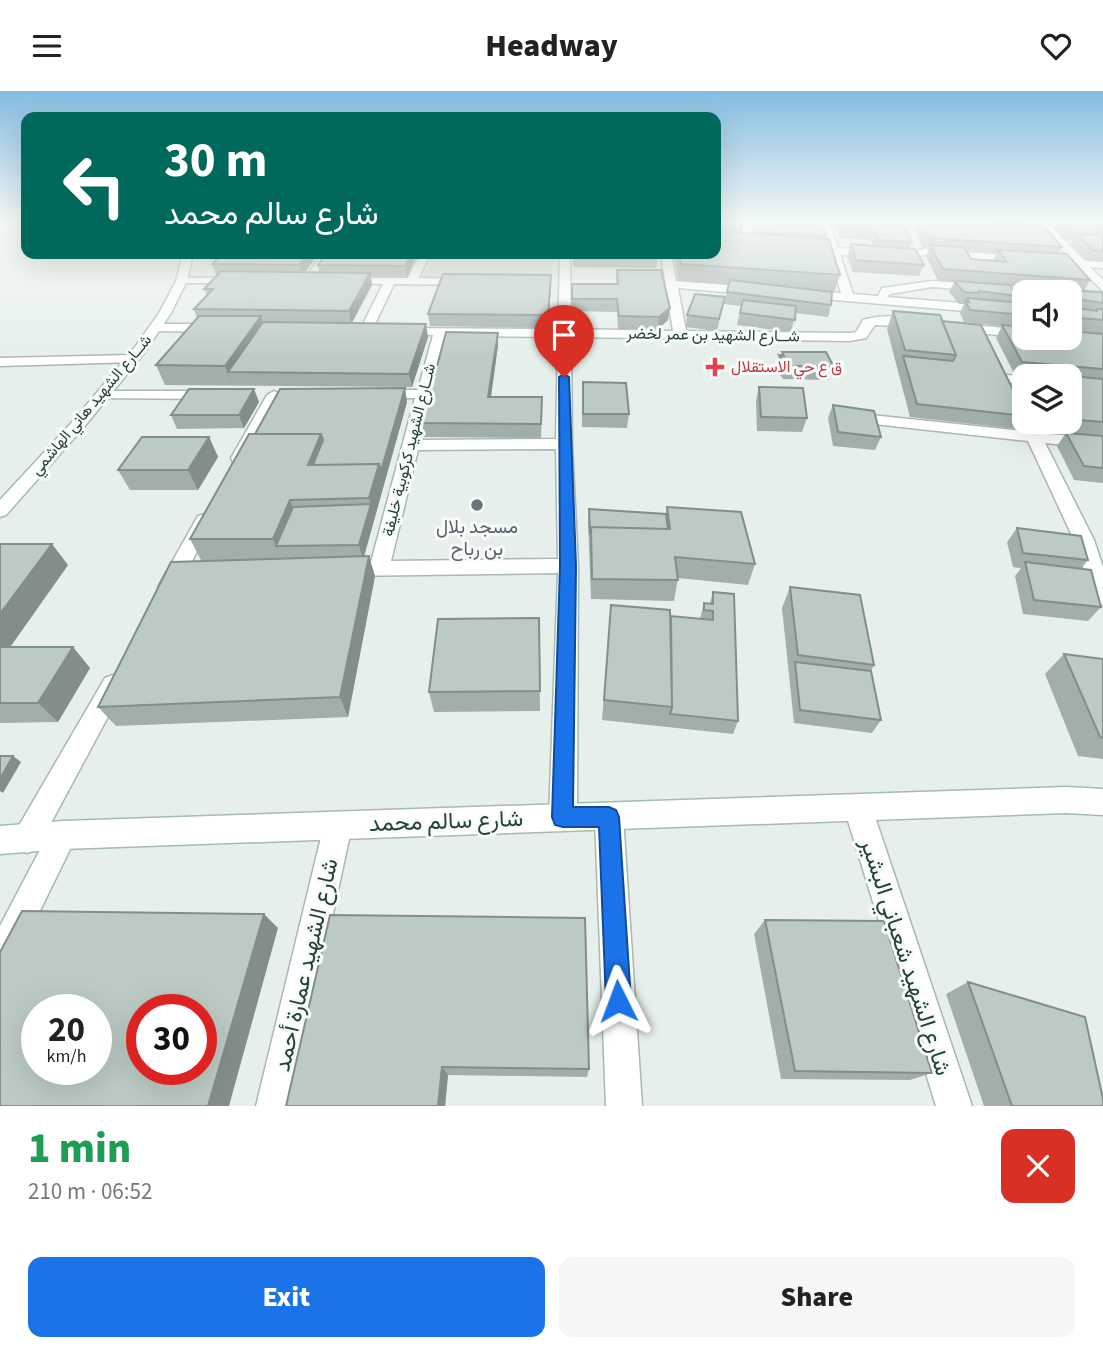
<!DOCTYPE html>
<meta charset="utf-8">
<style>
body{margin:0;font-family:"Source Sans 3",Vazirmatn,sans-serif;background:#f6f6f6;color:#222;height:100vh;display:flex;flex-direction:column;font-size:26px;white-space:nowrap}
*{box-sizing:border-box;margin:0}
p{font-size:23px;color:#767676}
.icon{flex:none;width:38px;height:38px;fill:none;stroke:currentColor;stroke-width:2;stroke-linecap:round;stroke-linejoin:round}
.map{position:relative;height:1015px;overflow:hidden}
.panel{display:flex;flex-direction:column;background:#fff;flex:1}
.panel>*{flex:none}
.banner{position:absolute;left:21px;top:21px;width:700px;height:147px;border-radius:14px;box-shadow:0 7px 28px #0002;background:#00695c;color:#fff;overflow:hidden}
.fabs{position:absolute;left:1012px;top:189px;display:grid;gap:14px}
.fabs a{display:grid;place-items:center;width:70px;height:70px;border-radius:14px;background:#fff;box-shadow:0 7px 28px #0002;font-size:35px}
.speed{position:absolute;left:21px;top:903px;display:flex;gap:14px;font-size:35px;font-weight:700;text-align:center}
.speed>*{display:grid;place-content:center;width:91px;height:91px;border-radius:50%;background:#fff;box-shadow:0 7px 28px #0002;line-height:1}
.speed small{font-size:18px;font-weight:400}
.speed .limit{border:10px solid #d22;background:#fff;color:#111}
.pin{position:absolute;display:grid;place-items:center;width:60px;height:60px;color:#fff;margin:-72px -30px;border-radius:50% 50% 50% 0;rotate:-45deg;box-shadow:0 0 7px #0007}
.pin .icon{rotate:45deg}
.me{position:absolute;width:77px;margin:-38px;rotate:357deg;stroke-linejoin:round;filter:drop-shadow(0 0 5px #0008)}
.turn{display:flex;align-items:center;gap:24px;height:147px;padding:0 28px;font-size:32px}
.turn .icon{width:91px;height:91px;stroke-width:2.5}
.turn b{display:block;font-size:49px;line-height:60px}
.round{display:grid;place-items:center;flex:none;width:74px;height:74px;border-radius:14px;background:#f6f6f6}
.head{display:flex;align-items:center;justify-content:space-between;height:119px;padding:0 28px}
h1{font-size:42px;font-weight:800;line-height:52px;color:#1e9e55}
.action{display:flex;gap:14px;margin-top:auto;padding:14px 28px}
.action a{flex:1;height:80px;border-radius:14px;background:#1a73e8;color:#fff;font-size:28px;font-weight:800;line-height:80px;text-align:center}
.action a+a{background:#f6f6f6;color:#222}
header{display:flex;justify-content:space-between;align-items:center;height:91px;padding:0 28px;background:#fff;font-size:32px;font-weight:800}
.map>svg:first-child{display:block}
</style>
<header><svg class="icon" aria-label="menu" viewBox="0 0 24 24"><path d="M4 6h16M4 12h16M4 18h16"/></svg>Headway<svg class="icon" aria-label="heart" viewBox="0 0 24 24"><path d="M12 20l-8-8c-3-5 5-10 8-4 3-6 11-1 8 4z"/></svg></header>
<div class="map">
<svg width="1103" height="1015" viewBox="0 0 1103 1015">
<rect width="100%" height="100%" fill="#e6efeb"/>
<path fill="#d4dfda" d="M433,163H553L552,189L423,187Z"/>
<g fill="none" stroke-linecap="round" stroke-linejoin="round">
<g stroke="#a8b8b2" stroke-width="3">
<path id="street" d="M742,129H752V155L747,158L742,155Z
M819,129H829L838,157L908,162L924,158L1071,168L1034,129H1044L1084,169L1103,171V177L1090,176L1103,189V200L1077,175L924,164L908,168L840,164L853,203L878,205L882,197L932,190L1046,197L1052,201L1024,203L932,196L890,203L887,206L1024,217V225L799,206V200L803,199L841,202L829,163L805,161L800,158L805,155L827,156Z
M862,129L942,132L947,135L942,138L867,132Z
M322,163H332L314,191H306L304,189Z
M420,163H430L419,187L466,188L472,191L466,194L394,193L372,239L366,243L361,242L360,239L383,193L344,192L340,191V187H408Z
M560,163H570L571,238L673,240L661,163H671L676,190L757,196L763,200L757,204L678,197L686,240L850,242L856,241L863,229C877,224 912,223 923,232L917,236L875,234L866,247L850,250L571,246L572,353L578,475L577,726L573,735L563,739L553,735L549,726L558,482L346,485L339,483L336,478L339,473L371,471L415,307H379L372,303L379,299H418L433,244H398L391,240L393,237L558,238ZM446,245L558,246L556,348L420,349ZM556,358L558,468L391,470L418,359Z
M181,187L242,186L248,189L242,192H177V188Z
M956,232L1024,239L1025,247L951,239L950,236Z
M156,233H215L221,237L215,241L151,240L150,237Z
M131,264L138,268L136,271L0,275V267Z
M1006,284L1024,285H1026H1024V293L1001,291L999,288Z
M103,300H214L221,304L214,308L98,307L96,304L98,301Z
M274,300L281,304L247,367L245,371H233L231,367L267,304Z
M871,324L1023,340L1019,331L1024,327V331H1035L1040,342L1103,348V358L1045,352L1094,449L1103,476V514L1096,511L1093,506L1074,449L1028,350L865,332L863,329Z
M205,423L212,425L214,429L178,496L175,501L168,503L161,501L158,496L198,425Z
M113,584L121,587L125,594L37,758L27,762L17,758L13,748L17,738L105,587Z
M858,704L868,708L872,717L972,1015H936L844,717L848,708Z
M609,713L619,717L623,726L642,1015H606L595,726L599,717Z
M338,721L348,725L352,734L292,1015H256L324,734L328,725Z
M63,730L73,734L77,744L11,879L0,884V835L53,734Z"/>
</g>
<g stroke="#a4bbb3" stroke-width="3">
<path id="secondary" d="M183,163H193L187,190L171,222L145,261L84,336L6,424L0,426V409L73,330L135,256L159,222L176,190Z
M1066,696L1103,698V724L1066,722L63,758L0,763V735L63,730Z"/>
</g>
<use href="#street" fill="#fff" fill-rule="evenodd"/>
<use href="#secondary" fill="#fff" fill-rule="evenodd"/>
</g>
<path fill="#a1aea9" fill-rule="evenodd" d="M716,129H740V130H742L741,142L755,143L754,129H821L826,145L825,147L840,184L834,201H832L831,214L828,226L796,222L791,241L737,234L741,215L724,213L729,194L678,190L674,163H716Z
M833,129H877L912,151L910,157L924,174L919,185L853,181L847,165L851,153L873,155L871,149L839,147Z
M910,129H1036L1034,134L1062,156L1059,163L1090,189L1084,200L1103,204V243L1069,239V201H1042L1044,198L1058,199L1011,195L1018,205L1015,211L1024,215L1023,236L1103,243V392L1074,389L1057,355L1066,342L1043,340L1038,331H1069V285H1025L1015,284L996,247L1002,235L964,231L960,222L964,213H959L949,201L954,191L938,190L926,165L929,158H923L914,137L916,130H910ZM967,161L996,163L993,170L971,168Z
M1047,129H1103V171L1087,170L1071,154L1073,150H1066L1053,136L1054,132H1050Z
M222,163H318L305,181H319L318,174L417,163L407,187L371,186L372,194L352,232L428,246L412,296L165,294L156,274L197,227L194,218L207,204L204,198L218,184H216L212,173Z
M573,163L658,165L656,177L573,176Z
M617,179L670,217L668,229L658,238H618L617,221L572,220V193H616Z
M551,196L548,237L430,235L428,223Z
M725,206L717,240L686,236L687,224Z
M893,220L942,230L1024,321V327L1017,338L910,326L887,238Z
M498,242V254L491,306L542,320L541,347L424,346L422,332Z
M782,261L834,276L829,289L783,288L775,277L779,264L781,265Z
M1024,287V302L1020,294Z
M759,296L807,327L802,341L757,340L756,310Z
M582,304L629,323L627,337L582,336Z
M259,311L244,337L177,338L171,324Z
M407,311L364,465L375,485L348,626L116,635L98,616L242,469H201L190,448L255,343Z
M833,314L881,346L875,359L833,355L828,327Z
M209,346L218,366L198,399H130L118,379Z
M667,416L755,473L748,494L678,487L674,510L591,508L588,432L589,418L666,423Z
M1017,437L1088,469L1081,478L1101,516L1088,530L1023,523L1015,485L1021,477L1013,476L1007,451Z
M0,453L68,474L10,556L90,577L58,631L0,632Z
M790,496L874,574L871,580L881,629L872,642L794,632L782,517Z
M713,501L738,630L733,643L602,629L611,514L671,525L700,528L704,512H710Z
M539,527L540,620L434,621L429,601Z
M1064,563L1103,568V668L1078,665L1045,583Z
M330,824L589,978L587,986L448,984L445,1015Z
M765,829L932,982L910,989L781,988L754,843Z
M968,891L1103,1015H984L946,903Z"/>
<path fill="#838d89" d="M307,163H318L302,185L299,174Z
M410,163H417L407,187L405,175Z
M370,182L372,194L351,233L349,220Z
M551,184V196L548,237V224Z
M670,217L668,229L658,238L659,226Z
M261,225L267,244L228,281L233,294L225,275Z
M426,233L428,246L412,296L409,283Z
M498,242V254L489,319L488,306Z
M405,297L407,311L363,469L359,454L371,413L369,407Z
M254,298L259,311L244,337L239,324Z
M321,343L327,363L320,380L308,374Z
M209,346L218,366L198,399L188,379Z
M290,409L298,430L276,455L282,469L273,448Z
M52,453L68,474L1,569L0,567V523Z
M369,465L375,485L348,626L340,606Z
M73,556L90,577L58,631L38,612Z
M13,665L21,671L3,702L0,700V688Z
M264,823L278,837L229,1015H208Z
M442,976L448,984L445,1015H438Z"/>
<path fill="#bbcac4" stroke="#838d89" stroke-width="2" fill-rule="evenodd" d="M716,129L742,130L741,140L716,139Z
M757,129H821L826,145L758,141Z
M840,129H877L901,130L912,151L879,149L874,138L842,137Z
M919,129H957L1044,135L1062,156L928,147Z
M1062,129H1103V141L1072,139Z
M716,140L829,148L840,184L681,173L679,163H716Z
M1077,143L1102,144L1103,145V160L1093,159Z
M851,153L915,158L924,174L856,169Z
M930,154L964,156L971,168L1007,171L998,159L1067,163L1090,189L943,178Z
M222,163H307L299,174L212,173Z
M326,163H410L405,175L318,174Z
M573,163H657L658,165L573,164Z
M617,179H661L670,217L659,226L619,225L617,208H572V193H618Z
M221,180L370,182L349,220L194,218L213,198H204Z
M443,183L551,184L548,224L428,223Z
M730,189L832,201L831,214L727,201Z
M954,190L1010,194L1018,205L979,200L978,202L964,201Z
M1044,198L1101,201L1103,204V212L1071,207L1069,209V201H1048Z
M695,203L725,206L719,228L687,224Z
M967,207L1022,212L1024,215V224L970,219L965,210L969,211Z
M743,209L796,215L795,229L740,222Z
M1069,216L1097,220L1098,218H1103V229L1069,226Z
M893,220L940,224L956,264L905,259Z
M199,225H261L225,275L156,274Z
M942,230L981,234L1024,321V325L917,313L903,265L953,270L956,264Z
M263,231L426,233L409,283L228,281Z
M1002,234L1024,236V247H1069V240L1103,243V278L1022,271Z
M446,241L498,242L488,306H542L541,333L422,332Z
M782,261H826L834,276L787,275L779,264L784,265Z
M1027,281L1103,288V331L1069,328V285H1030Z
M583,291L626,292L629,323H583Z
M759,296L803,297L807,327L761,326Z
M405,297L381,380L379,373L313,374L323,349L321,343H255L280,298Z
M189,298H254L239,324H171Z
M833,314L874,320L881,346L838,341Z
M1066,342L1103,345V377L1084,375Z
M249,343H321L308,374L379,373L369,407L290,409L273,448H190Z
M142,346H209L188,379H118Z
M371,413L359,454L276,455L293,416Z
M667,416L741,421L755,473L675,466L678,489L592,488L591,436L670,438Z
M589,418L666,423L668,438L591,436L590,443Z
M1017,437L1081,445L1088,469L1023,462Z
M0,453H52L0,523Z
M369,465L340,606L98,616L171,471Z
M1025,471L1091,479L1101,516L1034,509Z
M790,496L860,504L874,574L798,564Z
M713,501L734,503L738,630L670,623L672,616L671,525L713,529V520L704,519V512L713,513Z
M611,514L670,519L672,616L604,609Z
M539,527L540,600L429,601L438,528Z
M0,556H73L38,612H0Z
M1064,563L1103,568V647L1100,646Z
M795,571L871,580L881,629L800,619Z
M0,665H13L0,688Z
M22,820L264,823L208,1015H0V861ZM37,919H96V978H37ZM142,919H201V978H142Z
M330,824L585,827L589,978L442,976L438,1015H286Z
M765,829L884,830L932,982L795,980Z
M968,891L1085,926L1103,1008V1015H1012Z"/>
<linearGradient id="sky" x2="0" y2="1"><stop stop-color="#84bce0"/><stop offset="0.48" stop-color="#f4f8f6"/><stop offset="1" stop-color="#f4f8f6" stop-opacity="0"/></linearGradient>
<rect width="1103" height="271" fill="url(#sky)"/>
<path fill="#1a73e8" stroke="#114b97" stroke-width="2" d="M564,283L569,286L576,475L573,716H609L616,719L619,726L631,910L627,919L618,923L609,919L606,910L599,736H563L555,734L552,726L560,475L559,286Z"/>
<path fill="#e0444e" stroke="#f7fbf9" stroke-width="2.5" d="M711.5 265.5h7v7h7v7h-7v7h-7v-7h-7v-7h7z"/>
<circle fill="#6b7280" stroke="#f7fbf9" stroke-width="2.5" cx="477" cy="414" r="7"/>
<g text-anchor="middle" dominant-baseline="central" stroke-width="6" stroke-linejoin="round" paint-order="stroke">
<g font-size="16" fill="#24423a" stroke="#f7fbf9">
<text transform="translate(713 244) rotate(1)">شــارع الشهيد بن عمر لخضر</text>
<text transform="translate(91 314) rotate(-50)">شــارع الشهيد هاني الهاشمي</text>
<text transform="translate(409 359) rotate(-76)">شــارع الشهيد كركوبية خليفة</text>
</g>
<g font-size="16" fill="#be3a42" stroke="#f7fbf9" text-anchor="start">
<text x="731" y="276">ق ع حي الاستقلال</text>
</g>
<g font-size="19" fill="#5b616d" stroke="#f7fbf9">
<text x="477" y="436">مسجد بلال<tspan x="477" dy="22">بن رباح</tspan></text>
</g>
<g font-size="23" fill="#24423a" stroke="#f7fbf9">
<text transform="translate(446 730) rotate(-2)">شارع سالم محمد</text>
<text transform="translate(906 866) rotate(72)">شارع الشهيد شعباني البشير</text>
<text transform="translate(306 874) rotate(-77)">شارع الشهيد عمارة أحمد</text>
</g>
</g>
</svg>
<div class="fabs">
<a><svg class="icon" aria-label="sound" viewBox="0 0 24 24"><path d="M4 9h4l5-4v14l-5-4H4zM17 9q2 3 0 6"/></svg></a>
<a><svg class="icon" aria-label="layers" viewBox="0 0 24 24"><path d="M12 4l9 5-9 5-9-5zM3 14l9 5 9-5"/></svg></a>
</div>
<div class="speed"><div>20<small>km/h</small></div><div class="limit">30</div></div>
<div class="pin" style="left:564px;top:286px;background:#d93025"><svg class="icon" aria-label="arrive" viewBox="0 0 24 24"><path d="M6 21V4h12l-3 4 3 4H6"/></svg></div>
<svg class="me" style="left:618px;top:910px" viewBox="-20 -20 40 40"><path d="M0-17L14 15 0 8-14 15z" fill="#1a73e8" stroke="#fff" stroke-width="4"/></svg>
<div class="banner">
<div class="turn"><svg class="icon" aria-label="left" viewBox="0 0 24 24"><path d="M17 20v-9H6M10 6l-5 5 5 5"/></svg><div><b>30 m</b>شارع سالم محمد</div></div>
</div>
</div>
<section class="panel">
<div class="head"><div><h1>1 min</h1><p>210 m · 06:52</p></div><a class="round" style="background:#d93025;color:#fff"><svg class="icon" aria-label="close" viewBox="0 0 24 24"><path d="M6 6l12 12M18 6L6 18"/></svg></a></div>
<div class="action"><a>Exit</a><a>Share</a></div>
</section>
